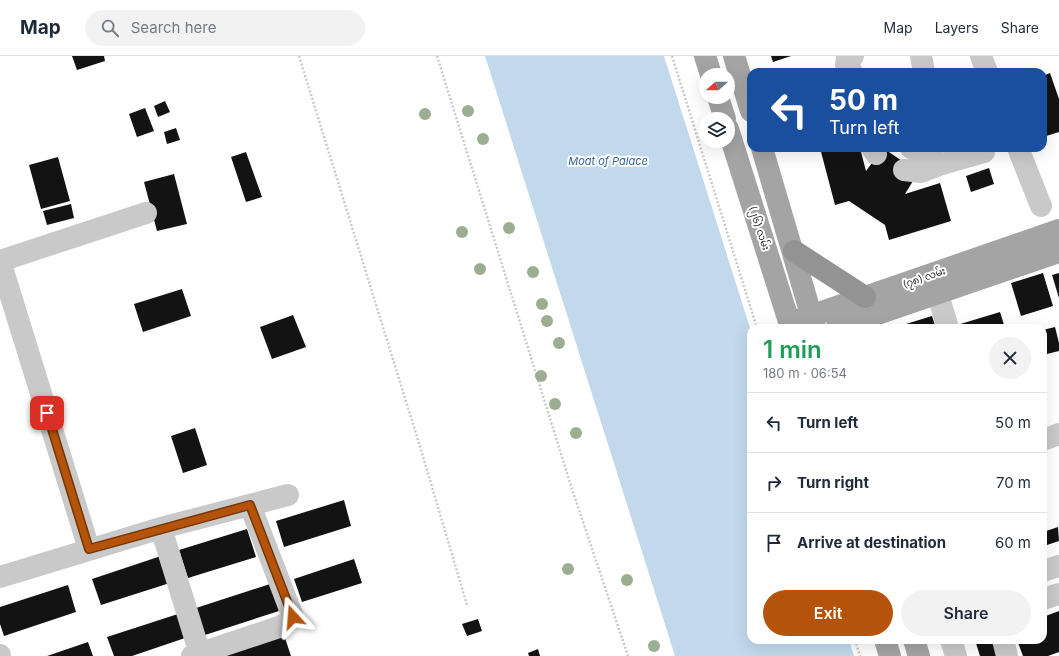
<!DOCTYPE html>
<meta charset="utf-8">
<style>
body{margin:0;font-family:Inter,"Noto Sans Myanmar",sans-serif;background:#f2f2f3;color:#1f2937;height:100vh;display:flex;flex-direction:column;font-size:15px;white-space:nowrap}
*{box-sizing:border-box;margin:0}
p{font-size:13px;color:#747a83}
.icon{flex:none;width:22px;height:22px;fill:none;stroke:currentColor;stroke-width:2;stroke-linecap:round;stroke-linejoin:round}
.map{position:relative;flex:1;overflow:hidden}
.details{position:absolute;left:747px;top:268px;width:300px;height:320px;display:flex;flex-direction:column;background:#fff;border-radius:12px;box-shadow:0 4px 16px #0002}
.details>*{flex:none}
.guide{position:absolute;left:747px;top:12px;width:300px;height:84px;border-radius:12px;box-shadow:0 4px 16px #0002;background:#1a4fa0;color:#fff;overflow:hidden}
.needle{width:26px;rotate:249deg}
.fabs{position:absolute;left:699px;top:12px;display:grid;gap:8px}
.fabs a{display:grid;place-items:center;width:36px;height:36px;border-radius:50%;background:#fff;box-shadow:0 4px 16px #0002;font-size:20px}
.pin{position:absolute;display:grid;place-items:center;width:34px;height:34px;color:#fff;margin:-17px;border-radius:8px;box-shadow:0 2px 6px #0006}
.me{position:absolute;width:44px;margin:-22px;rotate:341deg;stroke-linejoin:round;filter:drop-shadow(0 0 3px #0008)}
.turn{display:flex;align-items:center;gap:14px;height:84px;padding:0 16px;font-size:18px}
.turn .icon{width:52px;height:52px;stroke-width:2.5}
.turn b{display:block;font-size:28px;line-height:34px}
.round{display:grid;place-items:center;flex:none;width:42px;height:42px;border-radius:21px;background:#f2f2f3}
.summary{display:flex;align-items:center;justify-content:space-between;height:68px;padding:0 16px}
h1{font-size:24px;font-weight:600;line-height:30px;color:#1e9e55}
.action{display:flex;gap:8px;margin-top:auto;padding:8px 16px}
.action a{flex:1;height:46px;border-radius:24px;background:#b45309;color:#fff;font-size:16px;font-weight:600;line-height:46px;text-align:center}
.action a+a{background:#f2f2f3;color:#1f2937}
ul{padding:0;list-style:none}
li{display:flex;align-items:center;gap:12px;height:60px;padding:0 16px;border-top:1px solid #e0e1e3}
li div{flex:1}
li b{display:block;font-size:15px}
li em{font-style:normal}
header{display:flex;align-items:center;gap:24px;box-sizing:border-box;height:56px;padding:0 20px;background:#fff;border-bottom:1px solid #e0e1e3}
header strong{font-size:19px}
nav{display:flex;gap:22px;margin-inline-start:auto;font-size:14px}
.search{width:280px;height:36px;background:#f2f2f3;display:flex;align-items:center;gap:10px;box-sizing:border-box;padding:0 14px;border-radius:22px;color:#747a83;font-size:15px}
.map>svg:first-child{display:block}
</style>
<header>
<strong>Map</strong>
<div class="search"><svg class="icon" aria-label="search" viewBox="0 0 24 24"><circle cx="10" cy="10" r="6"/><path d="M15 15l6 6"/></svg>Search here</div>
<nav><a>Map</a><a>Layers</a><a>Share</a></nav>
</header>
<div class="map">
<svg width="1059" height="600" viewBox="0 0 1059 600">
<rect width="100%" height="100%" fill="#fff"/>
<path fill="#c2d9ed" d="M485,0H664L751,275V584H849L854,600H675Z"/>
<path fill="#131313" d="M72,0H104L105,5L77,14Z
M771,0H791L773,6Z
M1050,17L1059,43V76L1043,81V20Z
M165,45L170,56L158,61L154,50Z
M145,52L154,75L137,81L129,58Z
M176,72L180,84L167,88L164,76Z
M820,92H860L866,115L883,92L905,107L913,125L905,138L940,127L951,165L889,184L885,169L849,145L835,149Z
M246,96L262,141L246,146L231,101Z
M58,101L70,145L41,153L29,109Z
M989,112L994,128L971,136L966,120Z
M174,118L187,168L157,175L144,126Z
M71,148L74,162L47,169L43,155Z
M1043,217L1053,250L1021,260L1011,227Z
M1059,217V242L1052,219Z
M182,233L191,260L143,276L134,248Z
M1000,256L1005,272H958L957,269Z
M293,259L306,291L272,303L260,271Z
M932,260L936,272H893Z
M1055,271L1059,287V295L1043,299V274Z
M195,372L207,409L183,417L171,380Z
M344,444L351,470L284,491L276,465Z
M1058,471L1059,485L1044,490L1043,476Z
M247,473L256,501L188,522L179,494Z
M164,499L173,526L101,549L92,523Z
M354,503L362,527L302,546L294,523Z
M270,528L279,555L205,579L196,552Z
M68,529L76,556L4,580L0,568V551Z
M1059,555V596L1048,600H1023L1017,584H1043V561Z
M181,557L188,581L132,600H114L107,581Z
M478,563L482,575L467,580L462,568Z
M284,579L291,600H220Z
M975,584H993L998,600H980Z
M88,586L93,600H47Z
M538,593L540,600H529L528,597Z"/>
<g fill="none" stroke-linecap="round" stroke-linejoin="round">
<path stroke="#c9c9c9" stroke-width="2.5" stroke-dasharray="2 2" stroke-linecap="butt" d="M299,0L422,397L467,549
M437,0L572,433L628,600
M672,0L757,272
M855,584L860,600"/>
<path stroke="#c9c9c9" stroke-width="22" d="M921,0L924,16
M981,0L987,16
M852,16L846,9L847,2L853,0
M872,92L876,98
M911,92L933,102L939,109
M1018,92L1041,150
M904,114L921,116L939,109L984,96
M0,205L89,493
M0,205L146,157
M938,239L948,272
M1043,384L1059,378
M161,472L200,598
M1043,515L1059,510
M0,521L161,472L288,439
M1043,543L1059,538
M951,584L956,600
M1003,584L1007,600
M0,599V600
M192,600L282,570L293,561L250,449"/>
<path stroke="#a4a4a4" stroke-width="22" d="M705,0L711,19
M734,0L751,55
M718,41L725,63
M728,73L791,272
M762,92L815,272
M790,267L1059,174
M836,272L1059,196
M885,584L890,600
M914,584L919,600"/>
<path stroke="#939393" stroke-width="22" d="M794,195L865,241"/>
</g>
<g fill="#9cae91">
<circle cx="468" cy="55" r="6"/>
<circle cx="425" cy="58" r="6"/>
<circle cx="483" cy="83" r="6"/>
<circle cx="509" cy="172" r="6"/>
<circle cx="462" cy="176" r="6"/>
<circle cx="480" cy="213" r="6"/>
<circle cx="533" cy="216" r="6"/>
<circle cx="542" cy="248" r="6"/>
<circle cx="547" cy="265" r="6"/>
<circle cx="559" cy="287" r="6"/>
<circle cx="541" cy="320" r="6"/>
<circle cx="555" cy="348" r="6"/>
<circle cx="576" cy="377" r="6"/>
<circle cx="568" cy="513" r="6"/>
<circle cx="627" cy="524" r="6"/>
<circle cx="654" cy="590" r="6"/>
</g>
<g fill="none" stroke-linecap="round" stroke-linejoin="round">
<g stroke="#753606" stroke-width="10">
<path id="route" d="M47,357L89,493L250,449L293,561"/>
</g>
<use href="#route" stroke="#b45309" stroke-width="7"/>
</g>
<g text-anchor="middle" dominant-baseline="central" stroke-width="4" stroke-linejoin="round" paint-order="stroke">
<g font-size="10" fill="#2c2c2c" stroke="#fff">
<text transform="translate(760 172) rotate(72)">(၂၆) လမ်း</text>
<text transform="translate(924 221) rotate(-19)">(၇၈) လမ်း</text>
</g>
<g font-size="11" font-style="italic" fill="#356894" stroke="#fff">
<text x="608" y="105">Moat of Palace</text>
</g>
</g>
</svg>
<div class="fabs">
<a><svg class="needle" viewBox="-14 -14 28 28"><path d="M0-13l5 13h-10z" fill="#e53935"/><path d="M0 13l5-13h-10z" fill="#747a83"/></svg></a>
<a><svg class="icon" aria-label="layers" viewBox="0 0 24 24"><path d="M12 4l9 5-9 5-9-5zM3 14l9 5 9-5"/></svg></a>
</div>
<div class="pin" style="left:47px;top:357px;background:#d93025"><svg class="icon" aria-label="arrive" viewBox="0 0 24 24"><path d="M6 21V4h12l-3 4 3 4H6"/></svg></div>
<svg class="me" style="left:293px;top:561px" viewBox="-20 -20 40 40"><path d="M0-17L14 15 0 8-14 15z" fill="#b45309" stroke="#fff" stroke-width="4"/></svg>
<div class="guide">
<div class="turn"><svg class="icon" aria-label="left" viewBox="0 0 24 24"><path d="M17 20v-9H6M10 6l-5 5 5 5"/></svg><div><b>50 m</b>Turn left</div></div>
</div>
<section class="details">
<div class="summary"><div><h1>1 min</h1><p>180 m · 06:54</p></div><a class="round"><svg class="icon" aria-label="close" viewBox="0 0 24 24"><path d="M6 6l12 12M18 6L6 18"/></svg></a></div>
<ul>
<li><svg class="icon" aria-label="left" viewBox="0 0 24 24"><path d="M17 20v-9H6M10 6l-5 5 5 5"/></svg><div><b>Turn left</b></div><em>50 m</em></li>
<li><svg class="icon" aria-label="right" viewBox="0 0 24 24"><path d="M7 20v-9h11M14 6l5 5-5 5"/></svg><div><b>Turn right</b></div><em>70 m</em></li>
<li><svg class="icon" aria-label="arrive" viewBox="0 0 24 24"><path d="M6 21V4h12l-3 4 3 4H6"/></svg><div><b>Arrive at destination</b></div><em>60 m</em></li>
</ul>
<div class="action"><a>Exit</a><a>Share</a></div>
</section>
</div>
